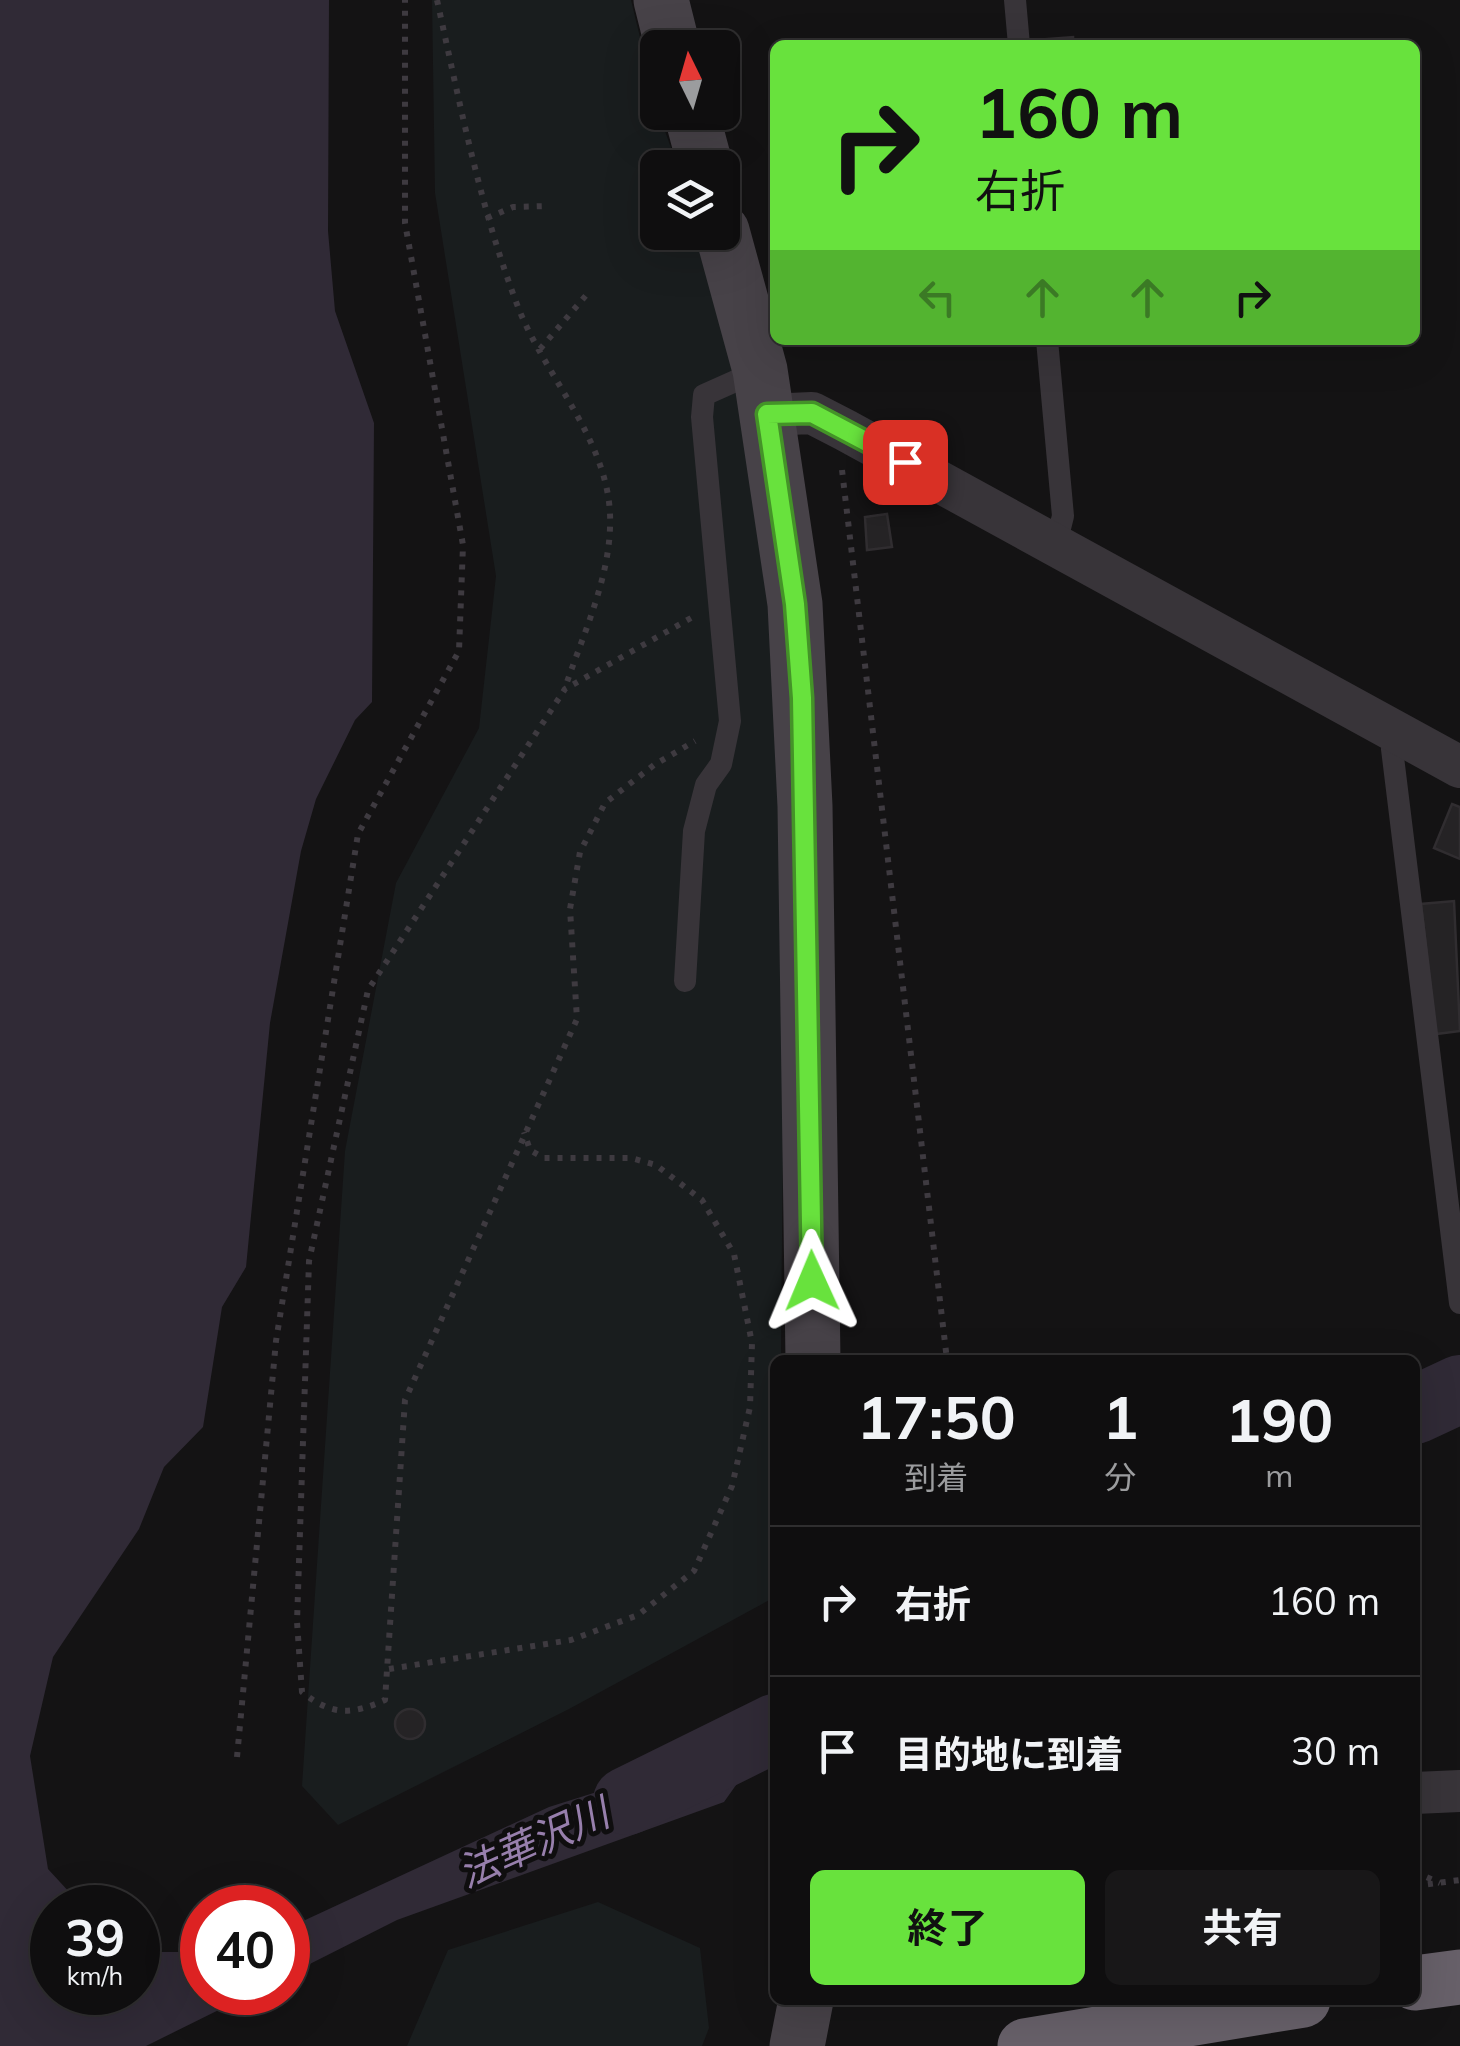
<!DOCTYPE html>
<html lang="ja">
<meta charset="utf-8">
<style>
body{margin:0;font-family:Mulish,"Noto Sans JP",sans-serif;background:#181718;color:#f1f3f6;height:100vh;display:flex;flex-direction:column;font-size:38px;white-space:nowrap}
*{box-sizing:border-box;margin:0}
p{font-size:32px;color:#9b9c9e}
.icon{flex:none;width:55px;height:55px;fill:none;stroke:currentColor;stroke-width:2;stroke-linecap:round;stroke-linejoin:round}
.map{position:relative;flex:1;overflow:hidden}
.side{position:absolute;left:770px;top:1355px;width:650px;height:650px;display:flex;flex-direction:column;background:#0f0e0f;border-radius:15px;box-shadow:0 10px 40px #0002,0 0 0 2px #2f2e2f}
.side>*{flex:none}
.guide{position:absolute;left:770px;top:40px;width:650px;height:305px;border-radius:15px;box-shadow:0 10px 40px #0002,0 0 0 2px #2f2e2f;background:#68e23d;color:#111;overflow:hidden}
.needle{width:65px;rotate:355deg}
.controls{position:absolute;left:640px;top:30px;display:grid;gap:20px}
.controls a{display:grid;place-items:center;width:100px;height:100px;border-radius:15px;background:#0f0e0f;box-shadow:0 10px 40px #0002,0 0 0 2px #2f2e2f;font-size:50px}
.speed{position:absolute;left:30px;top:1885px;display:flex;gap:20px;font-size:50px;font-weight:700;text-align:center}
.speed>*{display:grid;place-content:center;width:130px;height:130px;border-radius:50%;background:#0f0e0f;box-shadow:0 10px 40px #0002,0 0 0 2px #2f2e2f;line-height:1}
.speed small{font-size:25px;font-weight:400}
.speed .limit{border:15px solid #d22;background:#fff;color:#111}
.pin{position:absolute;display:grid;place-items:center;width:85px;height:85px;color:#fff;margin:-42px;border-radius:20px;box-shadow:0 5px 15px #0006}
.me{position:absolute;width:110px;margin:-55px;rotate:359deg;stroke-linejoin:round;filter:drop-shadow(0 0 8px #0008)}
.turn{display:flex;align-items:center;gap:35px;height:210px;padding:0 40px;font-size:45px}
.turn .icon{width:130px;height:130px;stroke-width:2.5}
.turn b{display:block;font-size:70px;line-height:85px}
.lanes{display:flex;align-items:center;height:95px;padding:0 40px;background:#0003;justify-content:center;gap:50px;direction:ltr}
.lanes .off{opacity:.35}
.eta{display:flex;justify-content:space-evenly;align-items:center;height:170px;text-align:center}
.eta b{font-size:60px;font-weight:700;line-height:70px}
.button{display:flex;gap:20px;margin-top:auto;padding:20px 40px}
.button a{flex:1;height:115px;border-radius:15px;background:#68e23d;color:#111;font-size:40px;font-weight:700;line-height:115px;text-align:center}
.button a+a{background:#181718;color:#f1f3f6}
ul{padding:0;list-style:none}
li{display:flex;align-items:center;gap:30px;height:150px;padding:0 40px;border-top:2px solid #2f2e2f}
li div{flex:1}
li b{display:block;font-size:38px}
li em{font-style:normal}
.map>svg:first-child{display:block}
</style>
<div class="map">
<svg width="1460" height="2046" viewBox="0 0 1460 2046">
<rect width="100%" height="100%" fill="#141314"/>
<path fill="#191d1e" d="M432,0H631L658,112L678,167L658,168V232L700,233C723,315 744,398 756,483C796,773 782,1069 781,1360H775V1597L569,1709L338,1825L302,1786L345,1151L396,883L479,728L496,576L435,193Z
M598,1902L700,1948L709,2028L702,2046H407L448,1950Z"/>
<path fill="#302a36" d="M0,0H329L328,231L335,311L374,423L372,702L355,720L316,799L301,851L270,1023L246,1267L222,1307L203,1427L164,1467L139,1529L53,1657L30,1756L48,1869L83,1907L52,1908V1992H138V1952H202V1992L253,1993L146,2046H0Z
M702,1759L746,1771L724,1802L397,1920L288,1975V1928L549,1807Z"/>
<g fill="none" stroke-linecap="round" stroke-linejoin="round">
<path stroke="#302a36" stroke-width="68" d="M1415,1410L1460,1389
M627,1801L775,1728"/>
</g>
<path fill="#252325" stroke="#302d30" stroke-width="2.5" d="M1073,37V45H1036V40Z
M887,514L892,547L867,550L865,517Z
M1452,804L1460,807V859L1434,848Z
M1454,901L1460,1031L1436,1034L1421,904Z
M395 1724a15 15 0 1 1 30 0a15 15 0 1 1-30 0Z"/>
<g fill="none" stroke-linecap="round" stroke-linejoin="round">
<path stroke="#3e3a40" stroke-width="6" stroke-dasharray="5 8" stroke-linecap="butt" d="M437,0C460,104 480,208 518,307C547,381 614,445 610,528C608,583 582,637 565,688
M487,218L513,207L546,206
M540,349L588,293
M842,470L947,1360
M691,618L565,689L368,990L309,1261L297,1622L302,1692C332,1716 351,1715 385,1700L405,1400L577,1019L570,909L580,852L605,803L654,765L695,741
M389,1669L571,1640L638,1615L694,1571L732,1486L750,1407L752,1343L734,1254L702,1200L656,1165L631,1158H544L530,1150L524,1132
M237,1757L276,1341L358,834L459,651L463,545L405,223V0
M1415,1872L1440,1883
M1415,1886L1460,1880"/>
<path stroke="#383439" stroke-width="22" d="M1015,0L1019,45
M1047,340L1063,516L1056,544
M1401,736L1392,749L1460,1303
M685,981L694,831L706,785L721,764L730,721L702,417L704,395L760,370"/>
<path stroke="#383439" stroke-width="42" d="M767,415L812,413L845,430L1460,767
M1415,1793L1460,1791"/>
<path stroke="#474248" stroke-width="55" d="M661,0L673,48
M691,112L706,168
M722,231L760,370L795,604L805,806L813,1360
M797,2046L806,2000"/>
<path stroke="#676069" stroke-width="55" d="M1415,1983L1460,1977
M1025,2046L1303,2000"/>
</g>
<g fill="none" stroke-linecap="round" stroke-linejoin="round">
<g stroke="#449328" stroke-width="25">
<path id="route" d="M812,1281L802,698L795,604L767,414L812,413L905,462"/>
</g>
<use href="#route" stroke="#68e23d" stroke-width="18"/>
</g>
<g text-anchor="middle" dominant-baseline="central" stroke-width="10" stroke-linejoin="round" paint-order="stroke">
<g font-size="40" font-style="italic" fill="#977fac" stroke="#0f0e0f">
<text transform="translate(533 1842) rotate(-24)">法華沢川</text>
</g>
</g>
</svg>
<div class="controls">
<a><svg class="needle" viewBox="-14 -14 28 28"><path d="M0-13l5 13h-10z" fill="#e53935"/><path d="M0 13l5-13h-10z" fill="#9b9c9e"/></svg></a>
<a><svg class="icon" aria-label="layers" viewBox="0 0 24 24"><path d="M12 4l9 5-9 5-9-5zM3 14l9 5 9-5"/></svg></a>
</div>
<div class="speed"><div>39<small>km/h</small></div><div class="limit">40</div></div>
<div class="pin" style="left:905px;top:462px;background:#d93025"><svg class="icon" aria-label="arrive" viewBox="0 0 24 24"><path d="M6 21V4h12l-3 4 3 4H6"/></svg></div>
<svg class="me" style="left:812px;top:1281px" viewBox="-20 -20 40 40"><path d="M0-17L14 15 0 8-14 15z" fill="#68e23d" stroke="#fff" stroke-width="4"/></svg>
<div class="guide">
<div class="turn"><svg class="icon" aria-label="right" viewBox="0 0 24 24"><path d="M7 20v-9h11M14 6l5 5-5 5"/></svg><div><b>160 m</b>右折</div></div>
<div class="lanes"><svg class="icon off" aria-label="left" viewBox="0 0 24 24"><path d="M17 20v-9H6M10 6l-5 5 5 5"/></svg><svg class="icon off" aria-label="ahead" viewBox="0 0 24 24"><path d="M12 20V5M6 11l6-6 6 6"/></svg><svg class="icon off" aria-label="ahead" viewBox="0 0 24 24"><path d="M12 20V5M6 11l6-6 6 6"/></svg><svg class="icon" aria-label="right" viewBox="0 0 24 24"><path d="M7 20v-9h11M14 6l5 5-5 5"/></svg></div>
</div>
<section class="side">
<div class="eta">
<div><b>17:50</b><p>到着</p></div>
<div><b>1</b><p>分</p></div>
<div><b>190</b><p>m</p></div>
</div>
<ul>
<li><svg class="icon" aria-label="right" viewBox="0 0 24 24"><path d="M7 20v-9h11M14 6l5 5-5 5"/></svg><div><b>右折</b></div><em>160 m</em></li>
<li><svg class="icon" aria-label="arrive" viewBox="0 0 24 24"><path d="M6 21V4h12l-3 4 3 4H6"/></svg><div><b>目的地に到着</b></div><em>30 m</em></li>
</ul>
<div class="button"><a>終了</a><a>共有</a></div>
</section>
</div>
